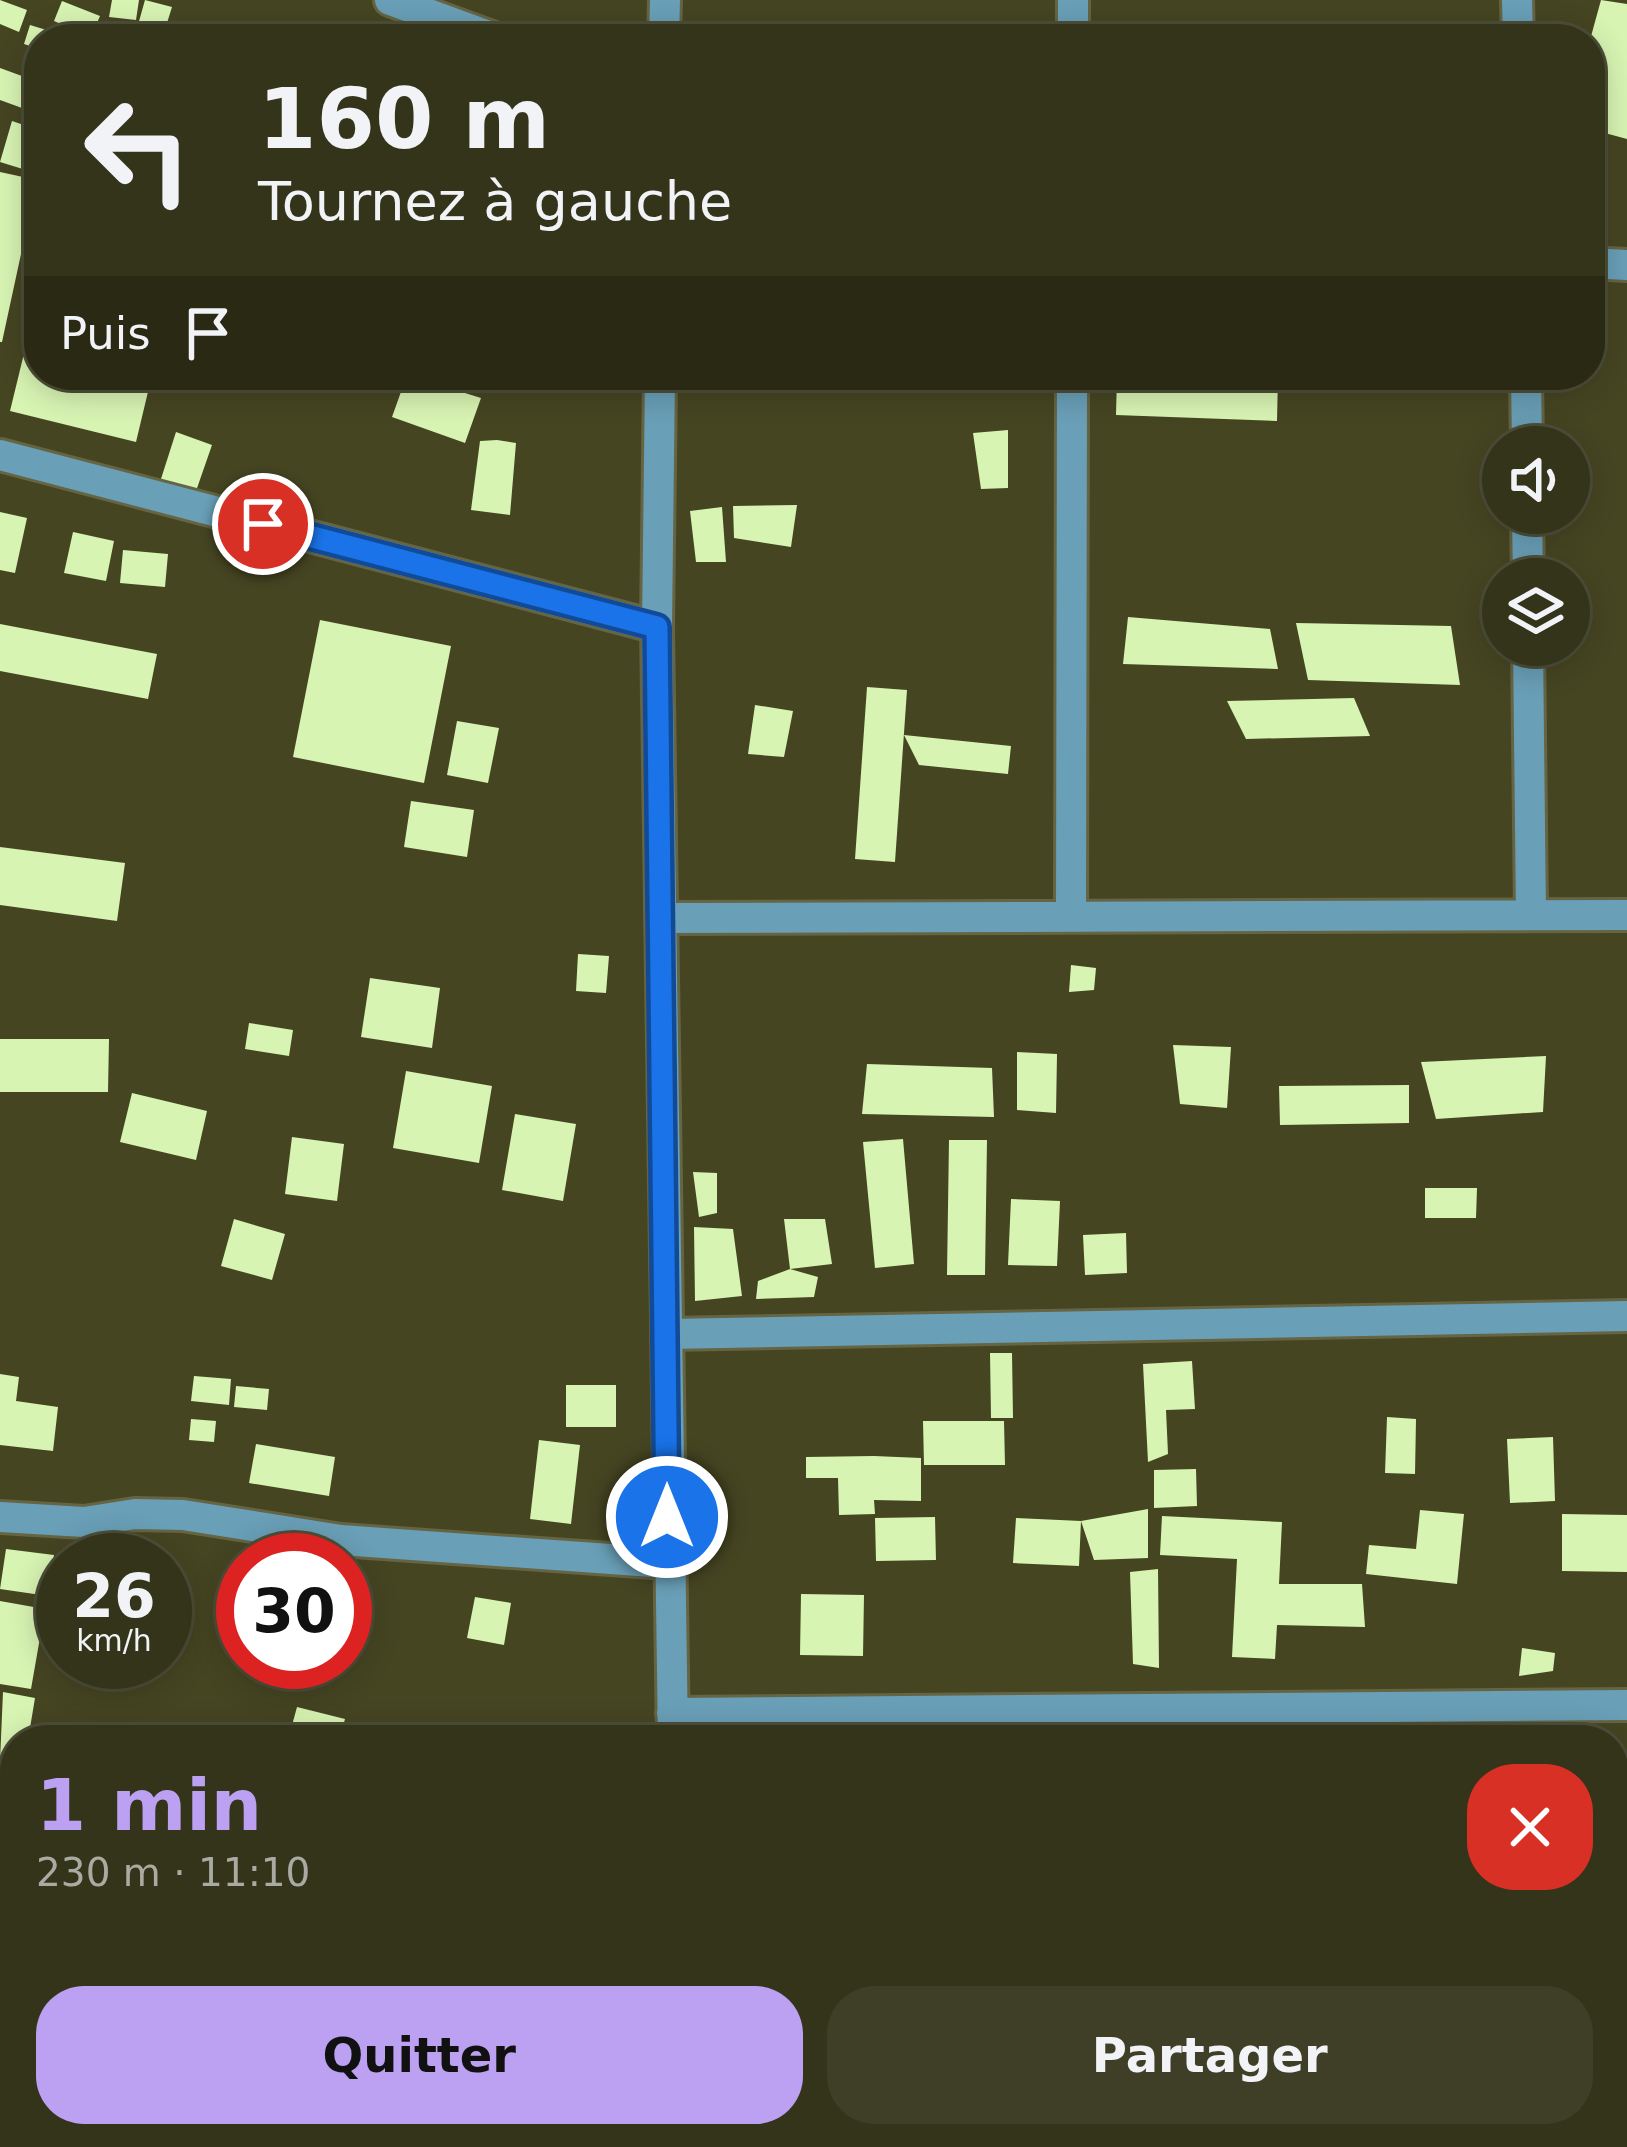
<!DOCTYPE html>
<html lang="fr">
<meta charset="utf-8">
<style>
body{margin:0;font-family:"DejaVu Sans",sans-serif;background:#3f3f27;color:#f1f3f6;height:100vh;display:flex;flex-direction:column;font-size:45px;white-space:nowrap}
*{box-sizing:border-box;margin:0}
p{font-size:39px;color:#a9aaa2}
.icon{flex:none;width:66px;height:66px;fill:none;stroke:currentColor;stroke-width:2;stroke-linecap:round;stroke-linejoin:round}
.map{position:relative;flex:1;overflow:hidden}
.panel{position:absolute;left:0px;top:1725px;width:1629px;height:423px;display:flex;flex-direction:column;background:#34341a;border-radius:48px 48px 0 0;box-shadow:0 6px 30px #0003,0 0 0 3px #4e4f39}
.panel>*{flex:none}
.guide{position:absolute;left:24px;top:24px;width:1581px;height:366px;border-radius:48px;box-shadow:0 6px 30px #0003,0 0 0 3px #4e4f39;background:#34341a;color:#f1f3f6;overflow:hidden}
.tools{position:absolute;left:1482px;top:426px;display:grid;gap:24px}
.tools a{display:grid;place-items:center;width:108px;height:108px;border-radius:50%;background:#34341a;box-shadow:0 6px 30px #0003,0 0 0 3px #4e4f39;font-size:60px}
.speed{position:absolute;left:36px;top:1533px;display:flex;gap:24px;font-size:60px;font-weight:700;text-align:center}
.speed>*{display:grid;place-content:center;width:156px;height:156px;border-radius:50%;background:#34341a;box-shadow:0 6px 30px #0003,0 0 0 3px #4e4f39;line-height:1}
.speed small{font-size:30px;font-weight:400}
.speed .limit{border:18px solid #d22;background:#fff;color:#111}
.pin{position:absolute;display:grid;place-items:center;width:102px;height:102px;color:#fff;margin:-51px;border:6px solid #fff;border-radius:50%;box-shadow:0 3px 12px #0007}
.me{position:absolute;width:132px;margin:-66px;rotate:0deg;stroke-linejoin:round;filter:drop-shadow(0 0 9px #0008)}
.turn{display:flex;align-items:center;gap:42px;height:252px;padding:0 36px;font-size:54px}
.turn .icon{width:156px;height:156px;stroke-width:2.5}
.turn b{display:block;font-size:84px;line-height:102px}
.then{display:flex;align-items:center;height:114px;padding:0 36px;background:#0003;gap:24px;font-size:45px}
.round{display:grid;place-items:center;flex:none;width:126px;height:126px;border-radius:48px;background:#3f3f27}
.headline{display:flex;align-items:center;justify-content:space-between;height:204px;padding:0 36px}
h1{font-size:72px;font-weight:700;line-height:90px;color:#bca0f2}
.action{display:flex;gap:24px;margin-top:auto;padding:24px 36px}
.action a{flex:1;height:138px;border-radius:48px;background:#bca0f2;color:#111;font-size:48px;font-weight:700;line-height:138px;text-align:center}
.action a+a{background:#3f3f27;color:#f1f3f6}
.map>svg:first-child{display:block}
</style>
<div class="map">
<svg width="1627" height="2147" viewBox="0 0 1627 2147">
<rect width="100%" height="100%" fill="#464522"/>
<path fill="#d8f4b3" d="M0,0L27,10L19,32L0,24Z
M112,0H139L136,20L109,17Z
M145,0L172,7L162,39H134Z
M1601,0L1627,4V139L1590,129V40Z
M62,1L100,16L91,37L54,21Z
M30,25L63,35L61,39H39V49L24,44Z
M0,68L33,80L22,108L0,100Z
M12,121L39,130V174L0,162Z
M0,172L37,180L2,342H0Z
M37,300L39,375H152L136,442L10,411Z
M407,375L481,398L465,443L392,417Z
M1117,375H1278L1277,421L1116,415Z
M1008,430V488L981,489L973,433Z
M176,432L212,445L195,494L160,482Z
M497,440L516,443L510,515L471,510L480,441Z
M797,505L791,547L734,538L733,506Z
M722,507L726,562H696L690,511Z
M0,512L27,518L15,573L0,570Z
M73,532L114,541L106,581L64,573Z
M123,550L168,554L165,587L120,583Z
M1128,617L1270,629L1278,669L1123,664Z
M320,620L451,646L424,783L293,757Z
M1296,623L1451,626L1460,685L1308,680Z
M0,624L157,654L148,699L0,671Z
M867,687L907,690L895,862L855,859Z
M1354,698L1370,736L1246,739L1227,701Z
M755,705L793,711L784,757L748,754Z
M457,721L499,728L488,783L447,775Z
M904,735L1011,746L1008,774L919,765Z
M411,801L474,810L467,857L404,847Z
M0,847L125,863L117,921L0,905Z
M578,954L609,956L606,993L576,991Z
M1071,965L1096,968L1094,990L1069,992Z
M370,978L440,988L432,1048L361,1037Z
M249,1023L293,1030L289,1056L245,1049Z
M0,1039H109L108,1092H0Z
M1173,1045L1231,1047L1227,1108L1180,1104Z
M1017,1052L1057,1054L1056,1113L1017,1110Z
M1546,1056L1543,1112L1436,1119L1421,1062Z
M867,1064L992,1068L994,1117L862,1114Z
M406,1071L492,1086L479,1163L393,1148Z
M1409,1085V1123L1280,1125L1279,1086Z
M132,1093L207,1111L196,1160L120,1142Z
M515,1114L576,1124L563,1201L502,1190Z
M292,1137L344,1144L337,1201L285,1194Z
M903,1139L914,1264L875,1268L863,1142Z
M949,1140H987L985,1275H947Z
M693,1172L717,1173V1213L699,1217Z
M1425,1188H1477L1476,1218H1425Z
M1011,1199L1060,1201L1057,1266L1008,1265Z
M234,1219L285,1234L272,1280L221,1266Z
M784,1219H825L832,1264L790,1269L818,1277L814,1297L756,1299L758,1281L790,1269Z
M694,1227L733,1229L742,1296L695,1301Z
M1126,1233L1127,1273L1085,1275L1083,1235Z
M990,1353H1012L1013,1418H991Z
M1192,1361L1195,1409L1166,1410L1168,1454L1148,1462L1143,1364Z
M0,1374L19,1377L16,1401L58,1407L53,1451L0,1445Z
M194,1376L231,1379L229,1405L191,1401Z
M566,1385H616V1427H566Z
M236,1386L269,1389L267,1410L234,1407Z
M1387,1417L1416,1419L1415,1474L1385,1473Z
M191,1419L216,1421L214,1442L189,1440Z
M923,1421H1004L1005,1465H924Z
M1553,1437L1555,1501L1510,1503L1507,1439Z
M539,1440L580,1445L571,1524L530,1519Z
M256,1444L335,1457L329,1496L249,1483Z
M874,1456L921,1458V1501L874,1500L875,1514L839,1515L838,1478H806V1457Z
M1196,1469L1197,1506L1154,1508V1470Z
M1148,1509V1558L1094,1560L1081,1521Z
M1420,1510L1464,1514L1457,1584L1366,1574L1369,1545L1416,1549Z
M1562,1514L1627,1515V1572L1562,1571Z
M1162,1516L1282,1522L1279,1584H1362L1365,1627L1277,1625L1275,1659L1232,1657L1237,1559L1160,1555Z
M935,1517L936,1560L876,1561L875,1518Z
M1016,1518L1081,1521L1079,1566L1013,1563Z
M6,1549L54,1555L48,1596L0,1589Z
M1158,1569L1159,1668L1133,1664L1130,1572Z
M801,1594L864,1595L863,1656L800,1655Z
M475,1597L511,1603L504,1645L467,1638Z
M0,1601L45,1609L31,1689L0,1684Z
M1522,1648L1555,1653L1553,1671L1519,1676Z
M3,1692L35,1698L28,1740H15V1764L0,1761Z
M297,1707L345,1719L339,1740H288Z
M1627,1876V1944H1614V1877Z"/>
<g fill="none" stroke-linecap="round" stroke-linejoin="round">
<g stroke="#656443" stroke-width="36">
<path id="minor" d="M390,0L497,39
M1517,0L1518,39
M664,39L665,0
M1073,39V0
M1590,263L1627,265
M660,375L657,627L673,1740
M1526,375L1527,447
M0,455L657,627
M1527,513L1528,579
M1528,645L1531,915
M1071,917L1072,375
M661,918L1627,915
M667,1334L1627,1316
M0,1517L84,1522L135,1514L183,1515L341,1540L667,1563
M672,1713L1627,1705
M0,1912L15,1913
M1614,2067L1627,2058
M0,2093L15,2066
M677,2147V2133
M1493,2147L1514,2133"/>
</g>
<use href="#minor" stroke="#699fb7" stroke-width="30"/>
</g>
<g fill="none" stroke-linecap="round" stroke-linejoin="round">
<g stroke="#114b97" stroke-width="30">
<path id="route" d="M263,524L657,627L667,1517"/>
</g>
<use href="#route" stroke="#1a73e8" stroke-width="21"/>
</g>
</svg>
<div class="tools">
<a><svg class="icon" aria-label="sound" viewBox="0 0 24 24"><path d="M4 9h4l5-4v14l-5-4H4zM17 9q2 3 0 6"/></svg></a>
<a><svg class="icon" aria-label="layers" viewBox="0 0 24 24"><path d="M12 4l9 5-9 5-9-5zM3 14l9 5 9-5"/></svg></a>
</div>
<div class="speed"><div>26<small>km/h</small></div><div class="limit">30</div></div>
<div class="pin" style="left:263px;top:524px;background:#d93025"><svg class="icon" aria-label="arrive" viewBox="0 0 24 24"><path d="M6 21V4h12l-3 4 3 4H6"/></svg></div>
<svg class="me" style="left:667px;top:1517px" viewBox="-20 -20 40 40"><circle r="17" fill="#1a73e8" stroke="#fff" stroke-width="3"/><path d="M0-11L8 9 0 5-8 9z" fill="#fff"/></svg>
<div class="guide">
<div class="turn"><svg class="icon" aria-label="left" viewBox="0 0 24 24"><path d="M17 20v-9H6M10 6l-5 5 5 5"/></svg><div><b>160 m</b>Tournez à gauche</div></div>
<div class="then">Puis<svg class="icon" aria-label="arrive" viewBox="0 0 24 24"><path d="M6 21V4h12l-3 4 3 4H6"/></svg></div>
</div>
<section class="panel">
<div class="headline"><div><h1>1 min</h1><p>230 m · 11:10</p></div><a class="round" style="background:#d93025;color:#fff"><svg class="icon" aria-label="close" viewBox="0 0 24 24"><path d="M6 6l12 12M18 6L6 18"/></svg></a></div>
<div class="action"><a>Quitter</a><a>Partager</a></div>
</section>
</div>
